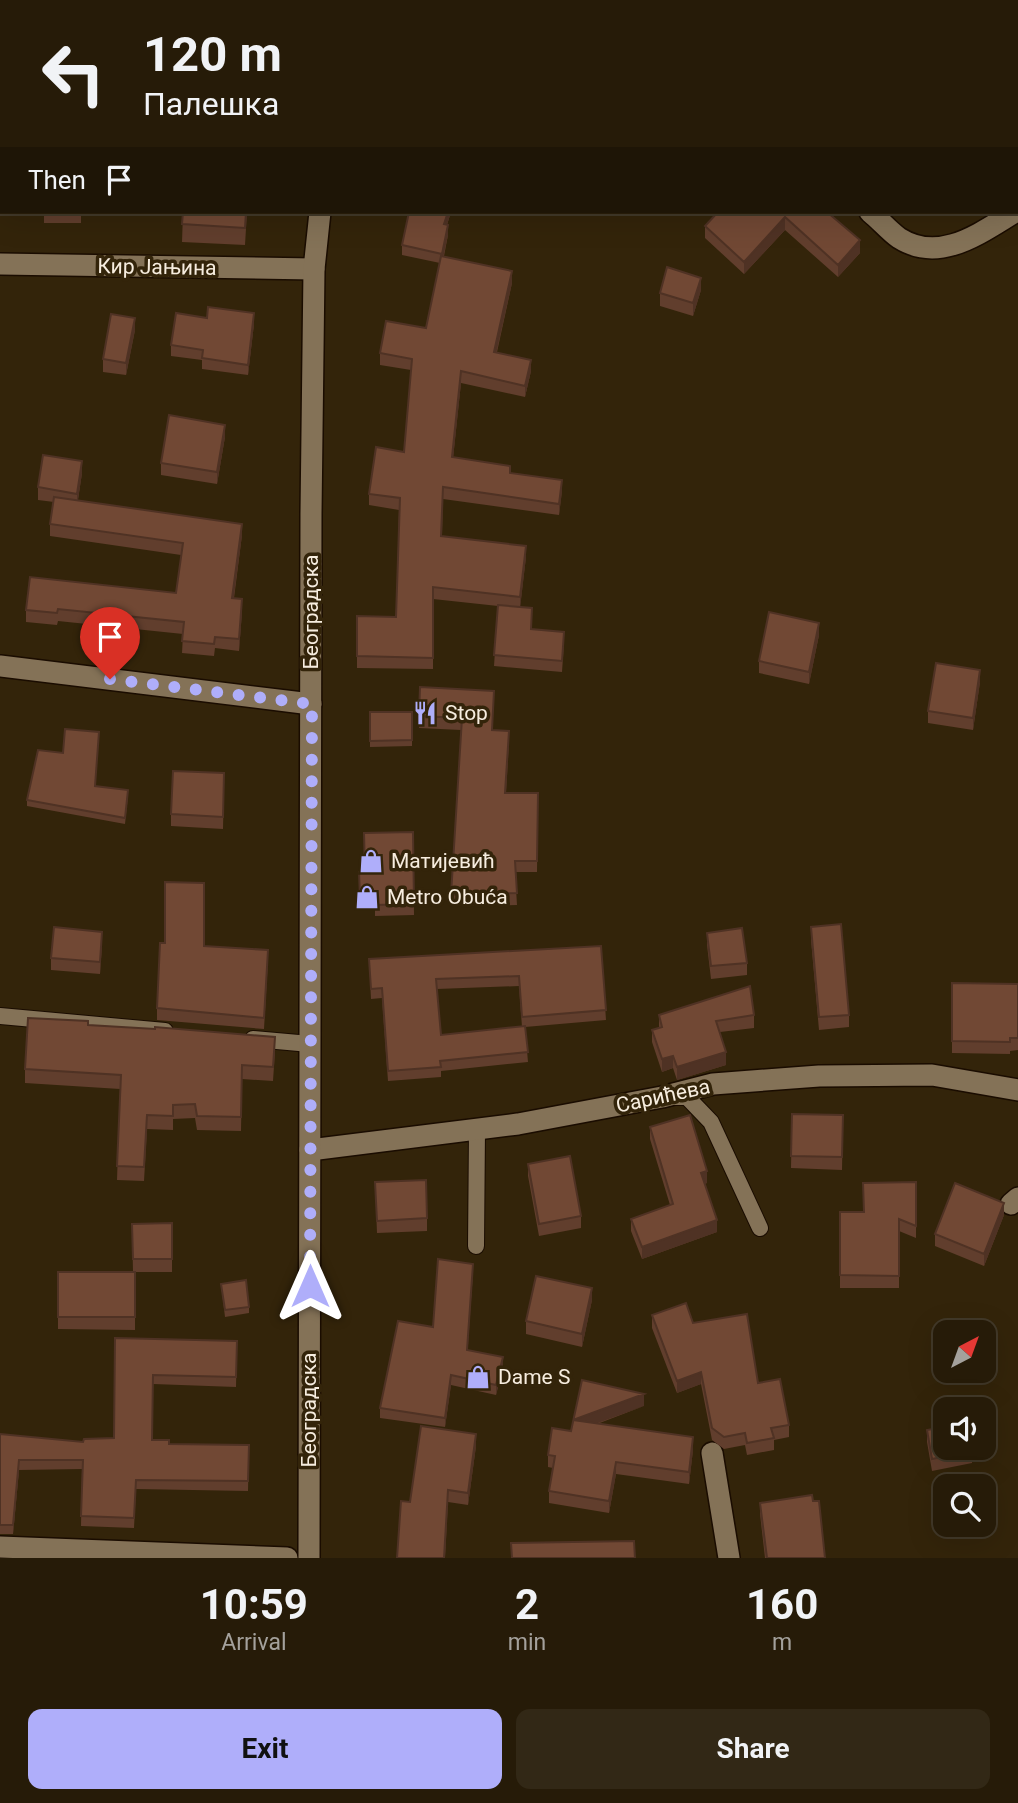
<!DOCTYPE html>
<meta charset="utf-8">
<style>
body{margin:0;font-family:Roboto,sans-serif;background:#322816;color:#f1f3f6;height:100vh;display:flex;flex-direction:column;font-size:26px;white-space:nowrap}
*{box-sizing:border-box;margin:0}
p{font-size:23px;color:#a4a19c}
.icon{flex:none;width:38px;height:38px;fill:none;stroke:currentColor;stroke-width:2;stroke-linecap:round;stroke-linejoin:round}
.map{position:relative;height:1558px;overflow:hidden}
.drawer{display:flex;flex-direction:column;background:#261b08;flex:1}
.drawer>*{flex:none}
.banner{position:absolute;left:0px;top:0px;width:1018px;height:214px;box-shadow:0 7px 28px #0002,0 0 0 2px #423929;background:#261b08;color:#f1f3f6;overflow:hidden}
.needle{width:46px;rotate:41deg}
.tools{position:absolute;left:933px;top:1320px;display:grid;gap:14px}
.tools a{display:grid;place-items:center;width:63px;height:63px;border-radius:14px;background:#261b08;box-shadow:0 7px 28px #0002,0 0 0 2px #423929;font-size:35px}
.pin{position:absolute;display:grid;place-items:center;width:60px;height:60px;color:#fff;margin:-72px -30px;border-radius:50% 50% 50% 0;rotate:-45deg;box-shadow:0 0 7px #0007}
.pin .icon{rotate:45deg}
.me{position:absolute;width:77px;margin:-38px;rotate:0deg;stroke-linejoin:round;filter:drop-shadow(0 0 5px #0008)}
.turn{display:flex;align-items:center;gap:24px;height:147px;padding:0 28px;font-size:32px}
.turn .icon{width:91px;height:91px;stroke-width:2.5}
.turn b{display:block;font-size:49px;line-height:60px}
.then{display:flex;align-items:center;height:66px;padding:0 28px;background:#0003;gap:14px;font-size:26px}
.eta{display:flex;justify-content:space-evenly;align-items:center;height:119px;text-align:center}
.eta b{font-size:42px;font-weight:700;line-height:49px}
.button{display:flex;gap:14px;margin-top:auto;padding:14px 28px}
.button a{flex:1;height:80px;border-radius:14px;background:#afaefa;color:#111;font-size:28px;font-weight:700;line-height:80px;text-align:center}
.button a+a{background:#322816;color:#f1f3f6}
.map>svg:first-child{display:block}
</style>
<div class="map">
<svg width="1018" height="1558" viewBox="0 0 1018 1558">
<rect width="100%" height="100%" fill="#33240a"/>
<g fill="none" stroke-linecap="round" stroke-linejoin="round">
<g stroke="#1a0c00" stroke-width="18">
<path id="lane" d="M0,1016L165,1031
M253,1039L310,1044
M672,1097H687L711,1122L760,1228
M476,1246L477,1130"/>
</g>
<g stroke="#1a0c00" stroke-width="24">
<path id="street" d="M598,0L600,2
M870,212C880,220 889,231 899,238C940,264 980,233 1015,212
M0,264L314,269
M0,666L311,704
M310,1150L518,1124L662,1097L713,1084L819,1076L932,1075L1018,1090
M1011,1204L1018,1198
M712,1453L729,1558
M0,1547L287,1558"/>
</g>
<g stroke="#1a0c00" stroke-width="24">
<path id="secondary" d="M345,2V0
M309,1558L311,514L314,269L320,212"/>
</g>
<use href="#lane" stroke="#847257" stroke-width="16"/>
<use href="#street" stroke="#847257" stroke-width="21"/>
<use href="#secondary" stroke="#847257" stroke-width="21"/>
</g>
<path fill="#613e2d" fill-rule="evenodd" d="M0,0H98V2H2V15H0Z
M500,0H559L558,2H503Z
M814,0H884L886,2H816Z
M27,212H106V213L81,212V223H44V212Z
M183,212H247L245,245L182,242Z
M451,212L447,225L448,235L444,256L512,283L497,352L531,371L525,397L461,383L453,458L510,473L562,491L559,515L443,499L442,536L526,557L520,607L532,619V629L564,643L562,672L494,666L498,606L433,599V669L357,668V616L396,617L399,510L369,505V494L404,452L411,370L380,365V353L426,328L440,263L402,255V245Z
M827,212L860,253L838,277L785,230L744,274L705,238V226Z
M701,290L693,316L660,306V293Z
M254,324L248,375L202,369V360L171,356V345Z
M135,330L126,375L103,372V359Z
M225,437L217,484L161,475V463Z
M82,473L78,500L242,535L234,598L242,611L239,651L215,648L214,656L182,653L183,634L58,621L57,625L26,622V610L176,593L181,555L50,536V524L54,502L38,500V487Z
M819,635L809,684L759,673V661Z
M980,682L973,730L928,723V711Z
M420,687L492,730L509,742L506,793H538L537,872H515L517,905L451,906L461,730L419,728Z
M370,712H412V746L370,747Z
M224,785L223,829L171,826V814Z
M95,786L128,796L125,824L27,806V800Z
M413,832L414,915L375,916V909H360L359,872H365Z
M811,927L849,1015V1027L819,1030L811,940Z
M707,933L747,963V975L711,979L707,945Z
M102,944L100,974L51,970V958Z
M204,946L268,961L264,1029L157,1020V1008Z
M601,946L606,1020L525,1027L528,1062L441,1071V1077L388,1081L382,998L371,999L369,959ZM519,986L522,1027L441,1035L437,989Z
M952,983L1018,984V1050L1010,1051V1054L952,1053Z
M659,1015H754V1028L720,1032L726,1065L677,1080L673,1068L662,1072L652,1042V1030L659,1028Z
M88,1025L275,1051L273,1081L242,1079L241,1131L197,1130L195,1118L173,1119V1130L147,1129L144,1181L117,1180L120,1089L25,1083V1069Z
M792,1114L843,1115L842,1170L791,1168Z
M650,1127L707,1183L704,1184L717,1232L642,1259L631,1231V1219L670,1205L650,1139Z
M528,1164L581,1216V1228L539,1236L528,1176Z
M375,1182L427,1218V1231L377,1233Z
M916,1182V1238L899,1231V1288H840V1212H864Z
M1004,1215L984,1266L935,1246V1234Z
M172,1223V1272H133L132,1224Z
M58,1272H135V1330L58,1329Z
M473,1273L467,1350L503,1367L496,1395L451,1385L445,1427L380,1418V1408L433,1327Z
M221,1284L249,1307V1313L225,1317Z
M592,1300L582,1347L526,1334V1321Z
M652,1315L693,1323L758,1383L789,1425V1437L774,1440V1450L747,1455L745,1445L724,1449L712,1440L701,1384L677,1393L652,1328Z
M115,1338L237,1341L236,1387L153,1384V1440L169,1444L249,1445L248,1491L136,1489L134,1528L81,1526L82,1469L19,1470L13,1534H0V1434L83,1442L114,1438Z
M644,1406L597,1424L693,1450L689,1484L616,1474L609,1513L549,1503V1491L553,1468L548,1467V1455L571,1431Z
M927,1430L972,1451V1463L932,1471L927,1442Z
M476,1446L468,1505L448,1502L445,1558H397L410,1502Z
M760,1503L825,1558H765L760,1514Z"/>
<path fill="#4f3224" d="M448,212H451L444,234V224Z
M785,217V230L744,274V262Z
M448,225V235L442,263V254Z
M860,240V253L838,277V265Z
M512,271V283L494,363V352Z
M701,278V290L693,316V303Z
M254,313V324L248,375V365Z
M135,318V330L126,375V363Z
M531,360V371L525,397V386Z
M461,371V383L452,469V457Z
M225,425V437L217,484V472Z
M82,461V473L77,506V494Z
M562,480V491L559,515V504Z
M242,524V535L232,610V598Z
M526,546V557L520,609V597Z
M242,599V611L239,651V639Z
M819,623V635L809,684V672Z
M980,670V682L973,730V718Z
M102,932V944L100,974V962Z
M726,1052V1065L677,1080V1067Z
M673,1056V1068L662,1072V1059Z
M707,1171V1183L701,1185V1173Z
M1004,1203V1215L984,1266V1254Z
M717,1220V1232L642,1259V1247Z
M473,1264V1273L467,1360V1350Z
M592,1288V1300L582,1347V1334Z
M503,1357V1367L496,1395V1385Z
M701,1372V1384L677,1393V1381Z
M451,1375V1385L445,1427V1418Z
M644,1394V1406L573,1432V1420Z
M476,1434V1446L468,1505V1493Z
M693,1437V1450L689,1484V1472Z
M19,1460V1470L13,1534V1525Z
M616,1462V1474L609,1513V1501Z"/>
<path fill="#714834" stroke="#4f3224" stroke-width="2" d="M0,0H83L2,2V3H0Z
M394,0H492L491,2H397Z
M520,0H552L551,2H522Z
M831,0H884L886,2H834Z
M183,212H246L245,228L182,224Z
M409,212H448L444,224L448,225L442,254L402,245Z
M718,212H827L860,240L838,265L785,217L744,262L705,226Z
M441,256L512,271L494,352L531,360L525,386L461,371L452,457L510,466V473L562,480L559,504L443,487L441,536L526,546L520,597L433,587V658L357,656V616L396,617L400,498L369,494L376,447L404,452L412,359L380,353L386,321L426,328Z
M667,267L701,278L693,303L660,293Z
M208,307L254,313L248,365L202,358L203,350L171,345L176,313L207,318Z
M111,314L135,318L126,363L103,359Z
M169,415L225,425L217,472L161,463Z
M43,455L82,461L77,494L38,487Z
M54,497L242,524L232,598L242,599L239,639L215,637L214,644L182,641L184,622L58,609L57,613L26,610L30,577L176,593L183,543L50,524Z
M498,605L532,608L531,629L564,632L562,661L494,655Z
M769,612L819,623L809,672L759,661Z
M936,663L980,670L973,718L928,711Z
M420,687L494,691L492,730L509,731L505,793H538L537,861H515L517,893L451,895L462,718L419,716Z
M370,712H412V740L370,741Z
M65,729L99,732L95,786L128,790L125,818L27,800L38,750L63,753Z
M173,771L224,773L223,817L171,814Z
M413,832L414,904L375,905V898H360L359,872H365L364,833Z
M165,882L204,883V946L268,950L264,1018L157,1008L160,943H165Z
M841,924L849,1015L819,1017L811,927Z
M54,927L102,932L100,962L51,958Z
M742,928L747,963L711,966L707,933Z
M601,946L606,1010L522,1017L519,976L436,979L441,1035L525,1026L528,1052L440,1061L441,1067L388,1071L382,988L371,989L369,959Z
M952,983L1018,984V1038H1010V1042L952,1041Z
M750,986L754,1015L716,1021L726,1052L677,1067L673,1056L662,1059L652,1030L662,1027L659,1015Z
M28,1018L88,1021V1025L155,1029V1027L275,1037L273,1067L242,1065L241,1117L197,1116L195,1104L173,1105V1116L147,1115L144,1167L117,1166L121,1075L25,1069Z
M792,1114L843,1115L842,1157L791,1156Z
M690,1115L707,1171L701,1173L717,1220L642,1247L631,1219L673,1204L650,1127Z
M570,1156L581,1216L539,1224L528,1164Z
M426,1180L427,1218L377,1221L375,1182Z
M916,1182V1226L899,1219V1276L840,1275V1212H864L863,1183Z
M955,1183L1004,1203L984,1254L935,1234Z
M172,1223V1259H133L132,1224Z
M438,1259L473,1264L467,1350L503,1357L496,1385L451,1375L445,1418L380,1408L398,1321L433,1327Z
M58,1272H135V1317H58Z
M536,1276L592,1288L582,1334L526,1321Z
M246,1280L249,1307L225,1310L221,1284Z
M686,1303L693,1323L747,1314L758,1383L780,1379L789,1425L771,1428L774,1438L747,1443L745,1433L724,1437L712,1428L701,1372L677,1381L652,1315Z
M115,1338L237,1341L236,1377L153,1375L152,1440H169V1444L249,1445L248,1481L136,1480L134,1518L81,1516L83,1460H19L13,1525H0V1434L83,1442L84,1439L114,1438Z
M582,1380L644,1394L573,1420L693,1437L689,1472L616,1462L609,1501L549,1491L555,1456L548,1455L552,1428L571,1431Z
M421,1426L476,1434L468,1493L448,1490L444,1558H397L401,1501L410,1502Z
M945,1427V1447H972V1451L932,1459L927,1430Z
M812,1495L813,1501H819L825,1558H767L760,1503Z
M634,1541L635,1558H512L511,1543Z"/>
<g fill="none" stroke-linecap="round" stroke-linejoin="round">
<path stroke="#afaefa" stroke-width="12" stroke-dasharray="0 21.6" d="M110,679L312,704L310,1286"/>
</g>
<defs>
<g id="restaurant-bare" transform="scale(1.89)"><path d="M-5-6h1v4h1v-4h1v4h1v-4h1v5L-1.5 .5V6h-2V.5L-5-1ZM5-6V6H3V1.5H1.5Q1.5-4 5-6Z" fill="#afaefa" stroke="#33240a" stroke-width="2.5" paint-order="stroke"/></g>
<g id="shop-bare" transform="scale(1.89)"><path d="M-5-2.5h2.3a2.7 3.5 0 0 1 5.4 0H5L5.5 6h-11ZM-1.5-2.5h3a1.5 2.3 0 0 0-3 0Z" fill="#afaefa" stroke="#33240a" stroke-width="2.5" paint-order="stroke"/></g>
</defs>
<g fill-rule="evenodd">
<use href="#restaurant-bare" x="425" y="713"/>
<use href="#shop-bare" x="371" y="861"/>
<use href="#shop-bare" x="367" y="897"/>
<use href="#shop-bare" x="478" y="1377"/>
</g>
<g text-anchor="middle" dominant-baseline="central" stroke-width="7" stroke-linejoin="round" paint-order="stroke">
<g font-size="21" fill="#f7eddf" stroke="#33240a">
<text transform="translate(157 267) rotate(1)">Кир Јањина</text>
<text transform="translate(311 612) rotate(-90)">Београдска</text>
<text transform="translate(663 1096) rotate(-12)">Сарићева</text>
<text transform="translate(309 1410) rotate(-90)">Београдска</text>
</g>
<g font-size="21" fill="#f7eddf" stroke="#33240a" text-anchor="start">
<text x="445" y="713">Stop</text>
<text x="391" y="861">Матијевић</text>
<text x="387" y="897">Metro Obuća</text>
<text x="498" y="1377">Dame S</text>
</g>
</g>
</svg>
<div class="tools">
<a><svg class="needle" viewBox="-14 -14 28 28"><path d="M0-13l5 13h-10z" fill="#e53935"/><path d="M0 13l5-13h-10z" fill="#a4a19c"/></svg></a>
<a><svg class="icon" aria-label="sound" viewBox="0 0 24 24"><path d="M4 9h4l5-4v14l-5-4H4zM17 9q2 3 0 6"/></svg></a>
<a><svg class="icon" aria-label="search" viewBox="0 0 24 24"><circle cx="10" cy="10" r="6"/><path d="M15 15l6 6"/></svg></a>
</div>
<div class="pin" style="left:110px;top:679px;background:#d93025"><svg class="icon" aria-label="arrive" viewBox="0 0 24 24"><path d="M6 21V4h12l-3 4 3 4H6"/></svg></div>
<svg class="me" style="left:310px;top:1286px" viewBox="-20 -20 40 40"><path d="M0-17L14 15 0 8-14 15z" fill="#afaefa" stroke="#fff" stroke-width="4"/></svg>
<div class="banner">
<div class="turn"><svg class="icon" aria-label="left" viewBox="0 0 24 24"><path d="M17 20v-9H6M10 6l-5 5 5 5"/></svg><div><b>120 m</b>Палешка</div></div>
<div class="then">Then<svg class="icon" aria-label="arrive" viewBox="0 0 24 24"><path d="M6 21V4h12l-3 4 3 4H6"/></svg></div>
</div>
</div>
<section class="drawer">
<div class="eta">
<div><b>10:59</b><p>Arrival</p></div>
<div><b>2</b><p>min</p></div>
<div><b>160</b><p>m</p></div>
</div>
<div class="button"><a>Exit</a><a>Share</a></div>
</section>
